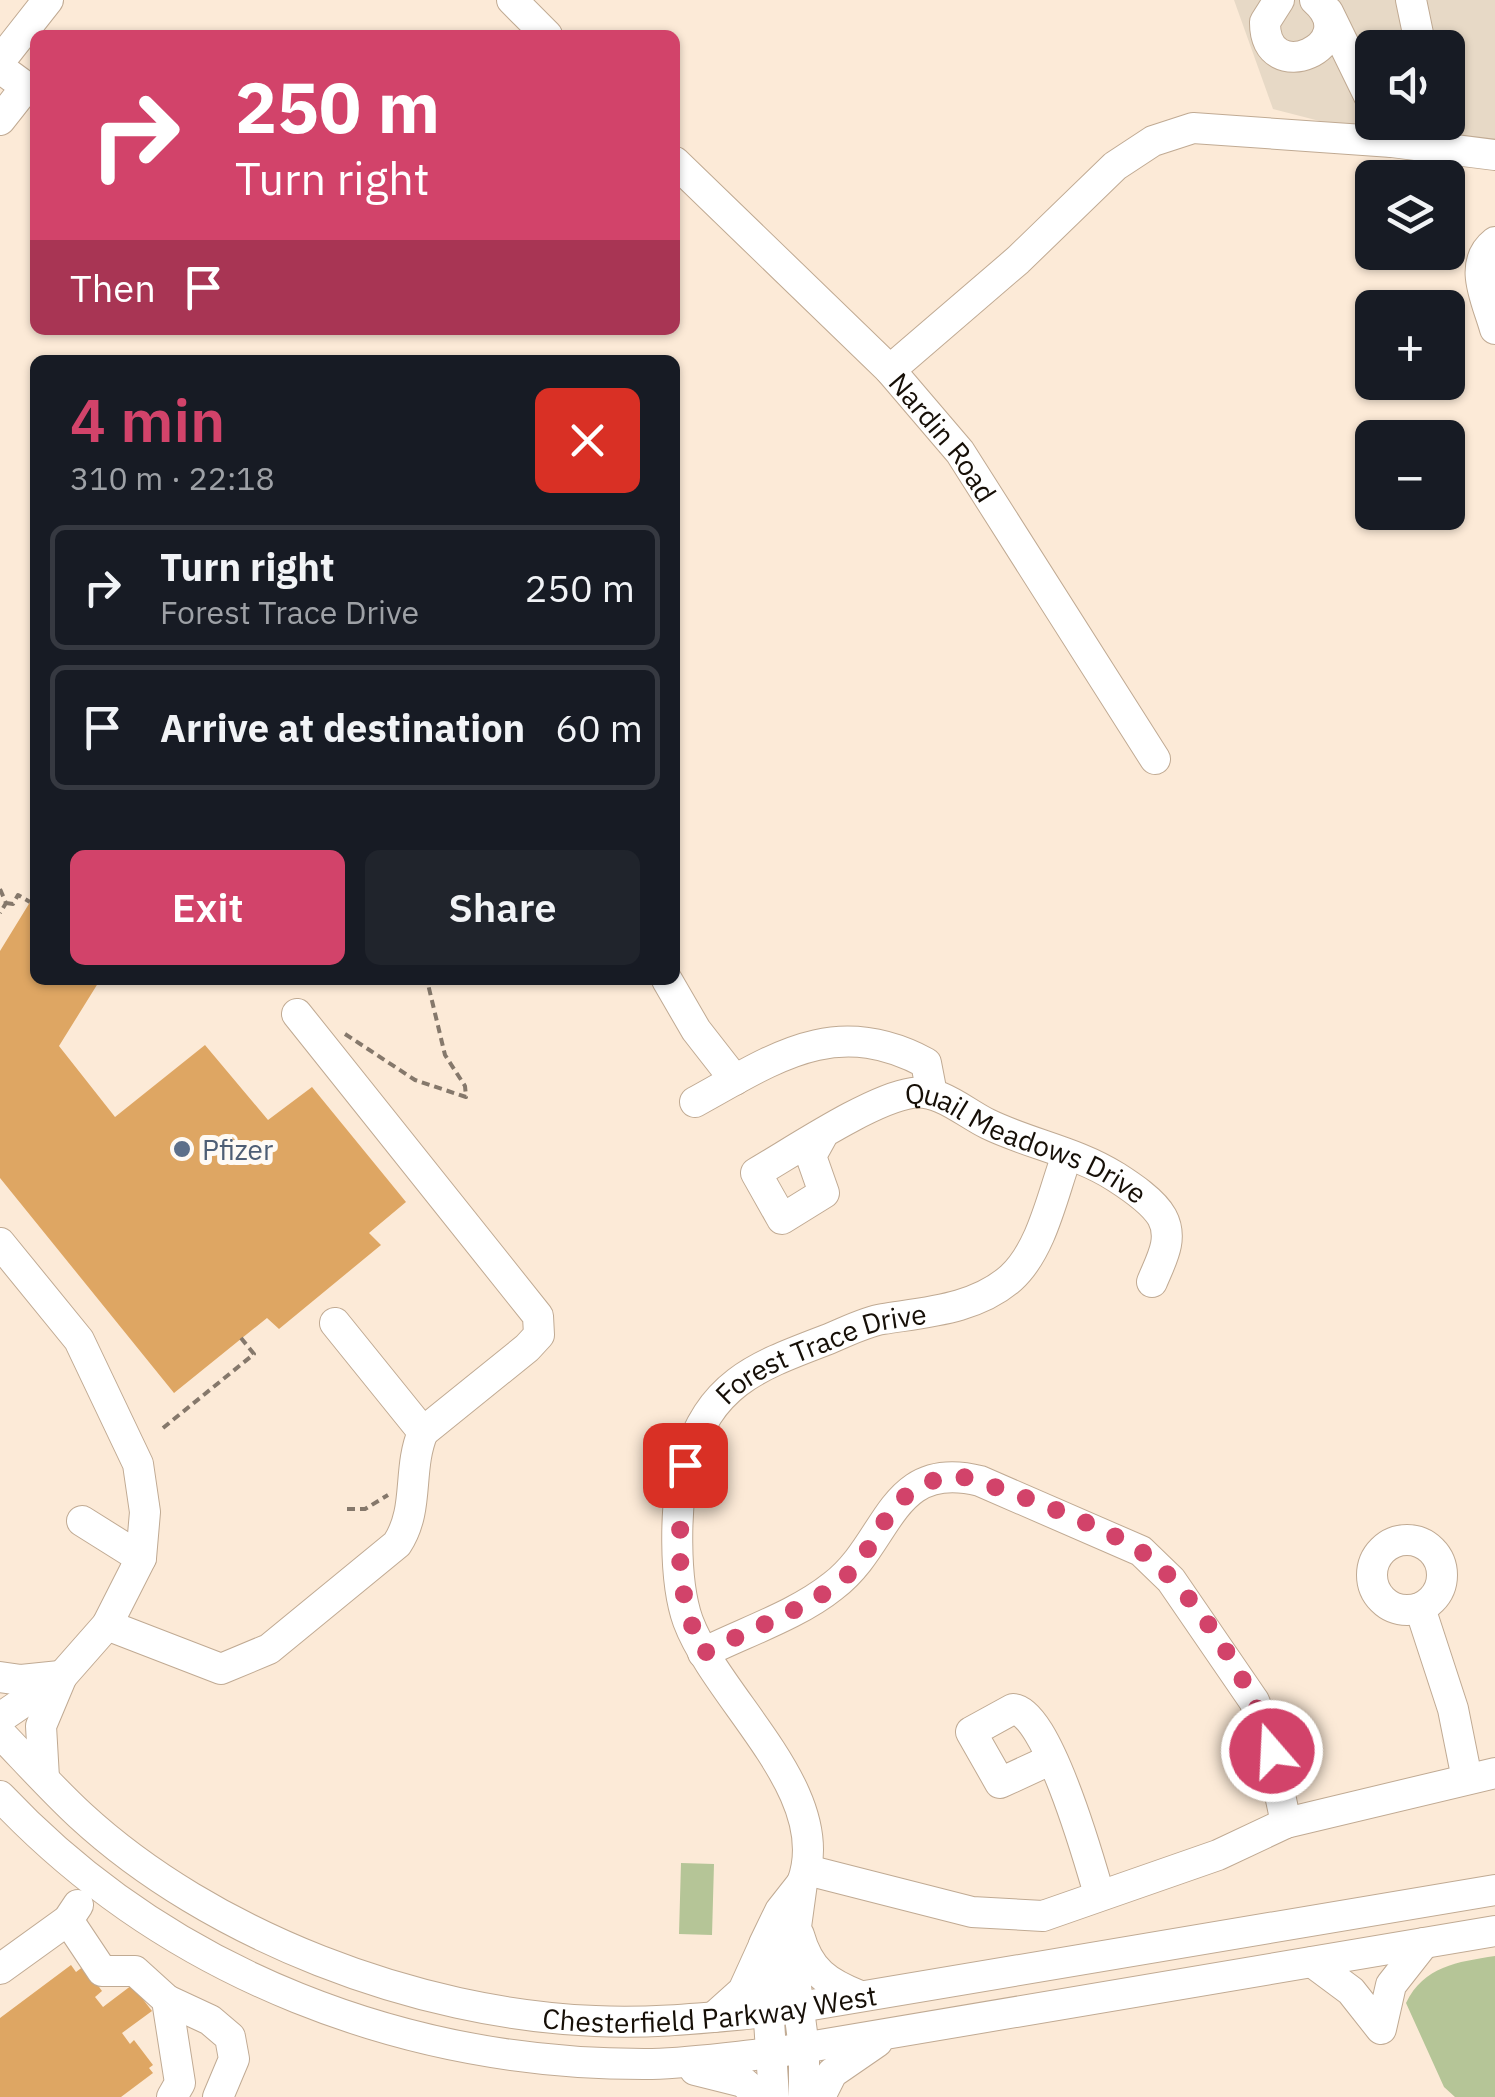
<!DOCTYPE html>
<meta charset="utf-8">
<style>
body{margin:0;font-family:"IBM Plex Sans",sans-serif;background:#20242c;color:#f1f3f6;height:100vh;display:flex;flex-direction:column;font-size:38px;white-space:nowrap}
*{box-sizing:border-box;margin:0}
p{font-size:32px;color:#9ea1a6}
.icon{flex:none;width:55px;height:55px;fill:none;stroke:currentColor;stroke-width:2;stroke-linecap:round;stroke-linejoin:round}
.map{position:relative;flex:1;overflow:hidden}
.side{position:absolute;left:30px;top:355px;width:650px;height:630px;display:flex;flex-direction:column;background:#171b24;border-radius:15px;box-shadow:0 2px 8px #0004}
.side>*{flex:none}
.hud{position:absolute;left:30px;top:30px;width:650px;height:305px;border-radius:15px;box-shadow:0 2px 8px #0004;background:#d2436a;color:#fff;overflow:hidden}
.fabs{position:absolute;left:1355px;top:30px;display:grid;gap:20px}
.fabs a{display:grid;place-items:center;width:110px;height:110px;border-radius:15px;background:#171b24;box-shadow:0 2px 8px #0004;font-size:50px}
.pin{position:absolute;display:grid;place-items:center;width:85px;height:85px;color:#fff;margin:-42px;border-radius:20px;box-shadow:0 5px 15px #0006}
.me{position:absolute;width:110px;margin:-55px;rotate:341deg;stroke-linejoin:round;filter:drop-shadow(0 0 8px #0008)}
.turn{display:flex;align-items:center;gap:35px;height:210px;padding:0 40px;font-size:45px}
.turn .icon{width:130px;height:130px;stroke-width:2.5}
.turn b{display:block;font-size:70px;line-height:85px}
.then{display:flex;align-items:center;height:95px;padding:0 40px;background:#0003;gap:20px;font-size:38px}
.round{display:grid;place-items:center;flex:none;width:105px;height:105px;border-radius:15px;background:#20242c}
.overview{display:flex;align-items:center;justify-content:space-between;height:170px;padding:0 40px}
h1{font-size:60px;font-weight:600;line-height:75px;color:#d2436a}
.primary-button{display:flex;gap:20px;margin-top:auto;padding:20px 40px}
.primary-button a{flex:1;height:115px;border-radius:15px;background:#d2436a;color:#fff;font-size:40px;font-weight:600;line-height:115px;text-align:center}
.primary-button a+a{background:#20242c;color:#f1f3f6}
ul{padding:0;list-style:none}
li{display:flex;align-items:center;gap:30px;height:125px;margin:0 20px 15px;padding:0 20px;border:5px solid #363941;border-radius:15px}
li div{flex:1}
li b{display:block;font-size:38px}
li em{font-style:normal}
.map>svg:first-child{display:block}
</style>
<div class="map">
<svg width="1495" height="2097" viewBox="0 0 1495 2097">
<rect width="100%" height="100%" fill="#fcead7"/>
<path fill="#e7d9c6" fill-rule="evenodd" d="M1234,0H1495V146L1405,143L1273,109ZM1372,48H1448V122H1372Z"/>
<path fill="#b5c597" d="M681,1863L714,1864L712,1935L679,1934Z
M1495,1956V2097H1455L1444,2087L1406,2003C1424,1966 1457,1962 1495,1956Z"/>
<path fill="#dea663" d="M35,894V980H100L59,1046L115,1117L205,1045L268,1120L312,1087L406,1202L369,1233L381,1245L279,1329L267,1318L174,1393L0,1178V951Z
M71,1965L76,1972L84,1966L102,1991L95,1997L103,2007L132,1985L152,2011L122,2033L130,2044L134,2040L153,2065L149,2068L153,2073L121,2097H0V2018Z"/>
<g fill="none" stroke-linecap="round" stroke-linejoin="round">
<g stroke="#c0aa93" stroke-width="32">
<g id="minor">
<path d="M512,0L547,35"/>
<path d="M1279,0L1265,22C1264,90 1366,45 1315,0"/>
<path d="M1411,0L1421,48"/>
<path d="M1328,12L1372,102"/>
<path d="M0,61L48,0"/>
<path d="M0,68L26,87L0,120"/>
<path d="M1384,126L1392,142L1495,155"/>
<path id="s1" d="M675,162L890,370L960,452L1155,759"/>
<path d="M1495,242C1467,264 1487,300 1495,329"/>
<path d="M890,370L1018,260L1115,166L1153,141L1193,128L1392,142"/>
<path d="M667,980L696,1030L735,1080"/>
<path d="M297,1014L538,1316L539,1335L527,1348L423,1432"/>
<path d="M695,1102C775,1058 835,1014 926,1063L932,1094"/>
<path id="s2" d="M822,1136L811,1156L824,1193L782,1219L756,1173C794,1151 871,1099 912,1093C940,1089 965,1113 988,1124C1029,1144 1077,1152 1116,1177C1130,1186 1153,1201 1162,1217C1174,1239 1161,1260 1152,1282"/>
<path d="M0,1243L79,1340L138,1464L145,1512L141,1558L107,1625L63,1675L0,1718"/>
<path d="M82,1521L141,1558"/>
<circle cx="1407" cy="1575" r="35"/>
<path d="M1420,1608L1453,1709L1467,1779"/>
<path d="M107,1625L221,1669L269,1649L397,1544C420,1509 407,1470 423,1432L335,1323"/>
<path d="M703,1653C745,1632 797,1615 833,1586C890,1543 889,1458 980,1481L1141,1551L1171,1580L1254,1701L1266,1729L1286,1823"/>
<path d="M0,1677L21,1680L60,1676"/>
<path id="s3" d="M0,1733C26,1760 52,1789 80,1815C211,1936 417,2014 595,2021C654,2024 712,2017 770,2012L1495,1890"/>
<path d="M1052,1759L1000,1783L971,1732L1013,1709C1047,1710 1090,1863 1099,1894"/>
<path d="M44,1778L41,1726L62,1676"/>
<path d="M0,1796C169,1975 407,2066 652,2064C692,2063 733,2057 773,2053L1495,1931"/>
<path d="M807,1870L972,1912L1043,1916L1218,1855L1286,1823L1495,1773"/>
<path id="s4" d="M802,1883C836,1793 718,1701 688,1621C674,1582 674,1503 686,1463C710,1383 755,1367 826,1340C844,1333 864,1322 883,1319C927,1312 976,1309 1011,1278C1042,1250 1053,1193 1067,1155"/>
<path d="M68,1920L102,1971H135L167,2000L180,2083L172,2097"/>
<path d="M799,1935C809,1971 827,1983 860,1996"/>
<path d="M1312,1962L1351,1991L1381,2029L1391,1985L1424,1943"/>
<path d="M0,1969L68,1920L78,1905"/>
<path d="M167,2000L210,2020L230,2037L234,2059L218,2097"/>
<path d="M714,2017L743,1991L763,1947"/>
<path d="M695,2070L743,2082L760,2097"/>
<path d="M774,2097L764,1944L780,1911L802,1883L792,1956L804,2048V2097"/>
<path d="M820,2097L832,2073L877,2042"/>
</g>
</g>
<path stroke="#85786b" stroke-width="4" stroke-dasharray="8 5" stroke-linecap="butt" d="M0,889L6,903L0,913
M6,903L13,904L18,895L30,902
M345,1034L415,1080L466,1097L465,1086L445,1055L427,980
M163,1428L254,1354L241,1338
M347,1509H365L388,1495"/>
<use href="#minor" stroke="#fff" stroke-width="30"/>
</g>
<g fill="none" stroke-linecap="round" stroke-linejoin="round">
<path stroke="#d2436a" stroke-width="18" stroke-dasharray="0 32.4" d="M685,1465C679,1533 672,1591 704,1653C744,1632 791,1615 829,1590C890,1549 872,1489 956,1475C999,1486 1107,1527 1142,1552C1194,1590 1257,1690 1272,1751"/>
</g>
<circle fill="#5c6f8a" stroke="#fefaf5" stroke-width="4" cx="182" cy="1149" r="10"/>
<g text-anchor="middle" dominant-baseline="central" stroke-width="10" stroke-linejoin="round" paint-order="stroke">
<g font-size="28" fill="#160f07" stroke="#fefaf5">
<text stroke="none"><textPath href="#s1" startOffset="385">Nardin Road</textPath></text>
<text stroke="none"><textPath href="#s2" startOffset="465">Quail Meadows Drive</textPath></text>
<text stroke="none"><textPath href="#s4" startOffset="642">Forest Trace Drive</textPath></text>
<text stroke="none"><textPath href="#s3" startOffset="795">Chesterfield Parkway West</textPath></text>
</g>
<g font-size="28" fill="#4e5e75" stroke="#fefaf5" text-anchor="start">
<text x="202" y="1149">Pfizer</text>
</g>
</g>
</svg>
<div class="fabs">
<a><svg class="icon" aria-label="sound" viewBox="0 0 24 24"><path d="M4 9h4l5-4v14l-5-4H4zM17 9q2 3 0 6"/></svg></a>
<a><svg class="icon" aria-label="layers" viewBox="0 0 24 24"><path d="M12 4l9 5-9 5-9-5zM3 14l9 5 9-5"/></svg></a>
<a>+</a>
<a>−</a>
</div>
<div class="pin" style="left:685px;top:1465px;background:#d93025"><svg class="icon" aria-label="arrive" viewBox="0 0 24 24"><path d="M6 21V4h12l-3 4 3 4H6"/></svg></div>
<svg class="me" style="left:1272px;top:1751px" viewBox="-20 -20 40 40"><circle r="17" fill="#d2436a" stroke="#fff" stroke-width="3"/><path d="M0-11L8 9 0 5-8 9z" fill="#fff"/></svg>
<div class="hud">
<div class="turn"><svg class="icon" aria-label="right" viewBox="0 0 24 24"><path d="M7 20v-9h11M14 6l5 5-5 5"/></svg><div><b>250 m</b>Turn right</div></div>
<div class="then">Then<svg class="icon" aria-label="arrive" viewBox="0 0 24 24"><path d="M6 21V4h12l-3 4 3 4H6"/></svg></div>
</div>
<section class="side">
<div class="overview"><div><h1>4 min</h1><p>310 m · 22:18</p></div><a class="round" style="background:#d93025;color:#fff"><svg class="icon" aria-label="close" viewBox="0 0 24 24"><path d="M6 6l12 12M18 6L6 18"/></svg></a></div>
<ul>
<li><svg class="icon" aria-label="right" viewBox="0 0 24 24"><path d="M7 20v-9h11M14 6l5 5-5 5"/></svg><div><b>Turn right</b><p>Forest Trace Drive</p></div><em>250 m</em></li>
<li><svg class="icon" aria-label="arrive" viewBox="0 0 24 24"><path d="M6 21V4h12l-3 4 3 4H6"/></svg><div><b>Arrive at destination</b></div><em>60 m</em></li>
</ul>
<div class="primary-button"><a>Exit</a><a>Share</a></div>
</section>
</div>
